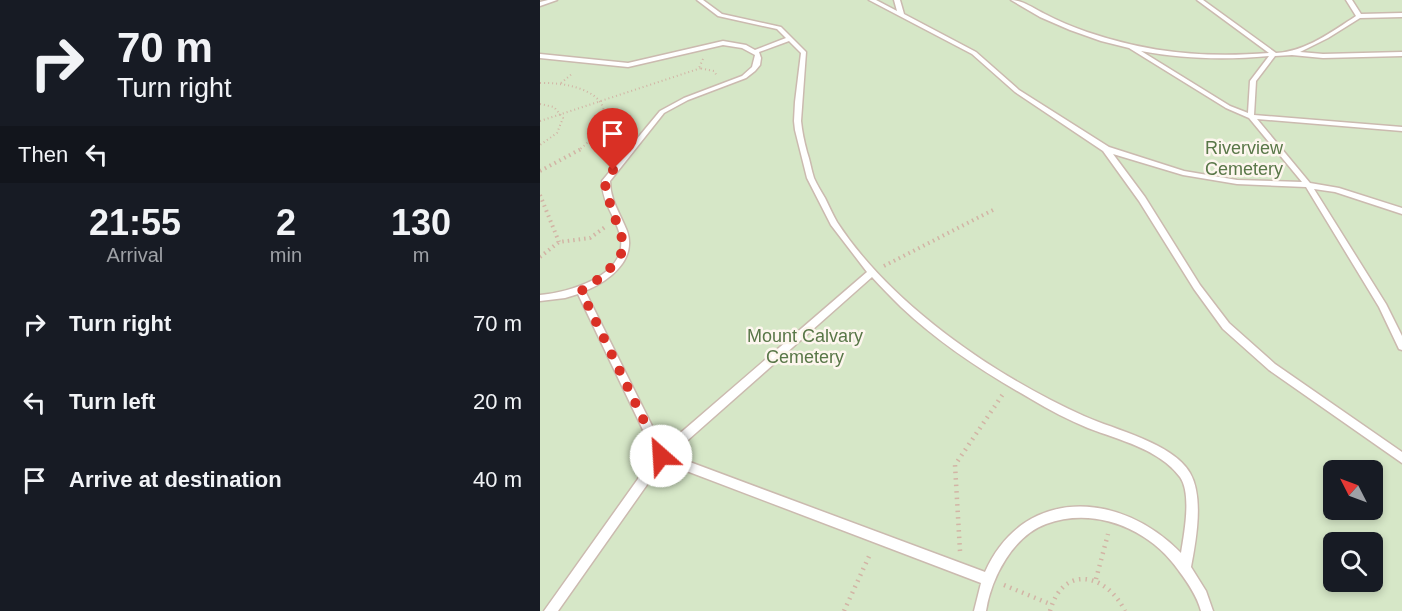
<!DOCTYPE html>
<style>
body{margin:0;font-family:Helvetica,sans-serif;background:#242831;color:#f1f3f6;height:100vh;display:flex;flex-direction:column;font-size:22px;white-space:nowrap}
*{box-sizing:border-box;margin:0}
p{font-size:20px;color:#9ea1a6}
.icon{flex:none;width:33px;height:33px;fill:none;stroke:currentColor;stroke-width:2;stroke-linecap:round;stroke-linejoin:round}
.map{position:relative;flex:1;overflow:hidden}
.sheet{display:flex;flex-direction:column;background:#171b24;width:540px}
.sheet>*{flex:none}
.top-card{background:#171b24;color:#f1f3f6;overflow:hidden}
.needle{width:39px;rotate:312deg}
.fabs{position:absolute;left:783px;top:460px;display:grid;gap:12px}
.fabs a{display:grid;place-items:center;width:60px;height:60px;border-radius:9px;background:#171b24;box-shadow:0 3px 9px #0003;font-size:30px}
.pin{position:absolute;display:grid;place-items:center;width:51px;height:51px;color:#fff;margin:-62px -26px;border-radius:50% 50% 50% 0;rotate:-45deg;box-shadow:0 0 6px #0007}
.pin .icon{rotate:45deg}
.me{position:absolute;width:66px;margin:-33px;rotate:334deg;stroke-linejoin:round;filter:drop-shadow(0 0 4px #0008)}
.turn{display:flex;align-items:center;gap:21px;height:126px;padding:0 18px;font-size:27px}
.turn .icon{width:78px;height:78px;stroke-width:2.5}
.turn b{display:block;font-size:42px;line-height:51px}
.then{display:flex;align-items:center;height:57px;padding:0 18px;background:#0003;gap:12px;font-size:22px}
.eta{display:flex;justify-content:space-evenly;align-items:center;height:102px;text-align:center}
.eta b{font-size:36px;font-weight:600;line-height:42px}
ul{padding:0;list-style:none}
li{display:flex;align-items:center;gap:18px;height:78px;padding:0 18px}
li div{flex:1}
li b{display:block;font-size:22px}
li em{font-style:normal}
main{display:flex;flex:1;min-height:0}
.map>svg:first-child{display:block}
</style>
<main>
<section class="sheet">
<div class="top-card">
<div class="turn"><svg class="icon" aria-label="right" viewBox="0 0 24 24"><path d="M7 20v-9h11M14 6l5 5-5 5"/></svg><div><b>70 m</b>Turn right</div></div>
<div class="then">Then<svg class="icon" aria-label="left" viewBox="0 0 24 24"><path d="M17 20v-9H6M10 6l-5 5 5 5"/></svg></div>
</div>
<div class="eta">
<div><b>21:55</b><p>Arrival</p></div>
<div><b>2</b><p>min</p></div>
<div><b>130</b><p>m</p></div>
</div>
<ul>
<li><svg class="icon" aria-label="right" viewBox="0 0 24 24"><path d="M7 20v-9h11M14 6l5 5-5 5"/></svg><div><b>Turn right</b></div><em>70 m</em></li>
<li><svg class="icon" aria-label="left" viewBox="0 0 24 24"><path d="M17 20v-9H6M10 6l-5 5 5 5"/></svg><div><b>Turn left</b></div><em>20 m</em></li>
<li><svg class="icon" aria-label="arrive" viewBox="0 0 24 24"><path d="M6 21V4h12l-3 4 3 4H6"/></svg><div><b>Arrive at destination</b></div><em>40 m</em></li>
</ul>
</section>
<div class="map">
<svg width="862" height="611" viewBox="0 0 862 611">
<rect width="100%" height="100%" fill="#faf2e8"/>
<path fill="#d6e7c7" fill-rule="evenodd" d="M0,0H862V611H0ZM794,471H832V510H794ZM794,543H832V582H794Z"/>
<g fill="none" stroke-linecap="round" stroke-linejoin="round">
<g stroke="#cbbaaf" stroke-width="3">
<path id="service" d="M8,0H17L0,6V2Z
M157,0H163L182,14L241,27L266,52L261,121C262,131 264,141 267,152C270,160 271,169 274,178C277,185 281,191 285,198C289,206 293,215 297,222C351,305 455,376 544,416C575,430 633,443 650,473C664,497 656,541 651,567L666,591L673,611H661C657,596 648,583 639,571C610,529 555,506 506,524C473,536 451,578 446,611H434L441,583L123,462L18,611H4L115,455L38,294L25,298L0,301V295C28,293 86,276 81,239C77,217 62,205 62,181L120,111L144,98L202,76L212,67L215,55L202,48L183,45L88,67L0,58V54L88,63L183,41L206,45L215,50L246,38L237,29L178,16ZM249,41L261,53L255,102L254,121L255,130L267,178L291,225L327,272L123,448L45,291C69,281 97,260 87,231C80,213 70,200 70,181L124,113L148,100L206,78L215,71L220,65L221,58L219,52ZM332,277C341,287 351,297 361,307C399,343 445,373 491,399C509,410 529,420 548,428C579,440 619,449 640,477C652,494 644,534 641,553C581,491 484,485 445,572L131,455Z
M329,0H336L357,11L354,0H360L364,14L436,52L479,90L569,147L644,171L697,180L762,182L709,118L686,108L589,48L561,41L530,30L500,17L471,0C483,0 494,9 505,14C518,21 533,27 547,32C608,53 665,58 729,53L657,0H663L736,53C765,52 793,31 816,16L806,0H812L821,14L862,13V17L820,18L788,38L760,52L783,54L862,52V56L783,58L752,55L735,56L716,81L714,115L862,127V131L717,119L770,183L799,188L862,208V214L795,192L774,189L846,304L862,336V350L859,349L839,307L766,187L697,184L643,175L573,154L605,197L660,285L689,323L735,364L862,452V463L729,370L683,329L654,289L599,201L563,151L475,92L432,54ZM601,51C644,59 685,60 729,56L710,81L708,113L690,106Z"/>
</g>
<path stroke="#d2b4a5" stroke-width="2" stroke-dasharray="1 3" stroke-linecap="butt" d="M163,59L159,68L174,71L177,76
M0,83C50,82 93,107 39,150
M21,83L33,73
M0,104L14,107L23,118L17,133L0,145
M0,121L161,68
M57,133L85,138"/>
<path stroke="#d2b4a5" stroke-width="4" stroke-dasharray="1.5 4" stroke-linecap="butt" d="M0,171L41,149
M0,195L19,242
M0,257L19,242L50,238L65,227
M344,266L453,210"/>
<path stroke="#d2b4a5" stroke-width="4.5" stroke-dasharray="1.5 5" stroke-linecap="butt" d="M420,551L415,465L463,394
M556,579L568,534
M464,585L510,604
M304,611L331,552
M510,611C523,564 566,573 585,611"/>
<use href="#service" fill="#fff" fill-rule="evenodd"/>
</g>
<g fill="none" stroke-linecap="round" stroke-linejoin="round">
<path stroke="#d93025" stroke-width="10" stroke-dasharray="0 18" d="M73,170L66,181L65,189L85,247C74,267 61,279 41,291L121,456"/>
</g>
<g text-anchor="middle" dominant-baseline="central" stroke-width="5" stroke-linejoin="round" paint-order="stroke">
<g font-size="18" fill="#597748" stroke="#fdf6ee">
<text x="704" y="148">Riverview<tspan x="704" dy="21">Cemetery</tspan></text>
<text x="265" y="336">Mount Calvary<tspan x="265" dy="21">Cemetery</tspan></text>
</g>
</g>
</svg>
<div class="fabs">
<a><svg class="needle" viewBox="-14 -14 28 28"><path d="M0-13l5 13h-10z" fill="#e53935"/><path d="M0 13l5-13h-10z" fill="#9ea1a6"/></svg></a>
<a><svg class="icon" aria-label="search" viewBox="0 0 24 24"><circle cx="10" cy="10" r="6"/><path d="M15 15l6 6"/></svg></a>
</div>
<div class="pin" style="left:73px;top:170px;background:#d93025"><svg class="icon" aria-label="arrive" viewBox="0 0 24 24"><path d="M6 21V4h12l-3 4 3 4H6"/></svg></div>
<svg class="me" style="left:121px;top:456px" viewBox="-20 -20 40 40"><circle r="19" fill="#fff"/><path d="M0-13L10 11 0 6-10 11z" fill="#d93025"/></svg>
</div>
</main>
